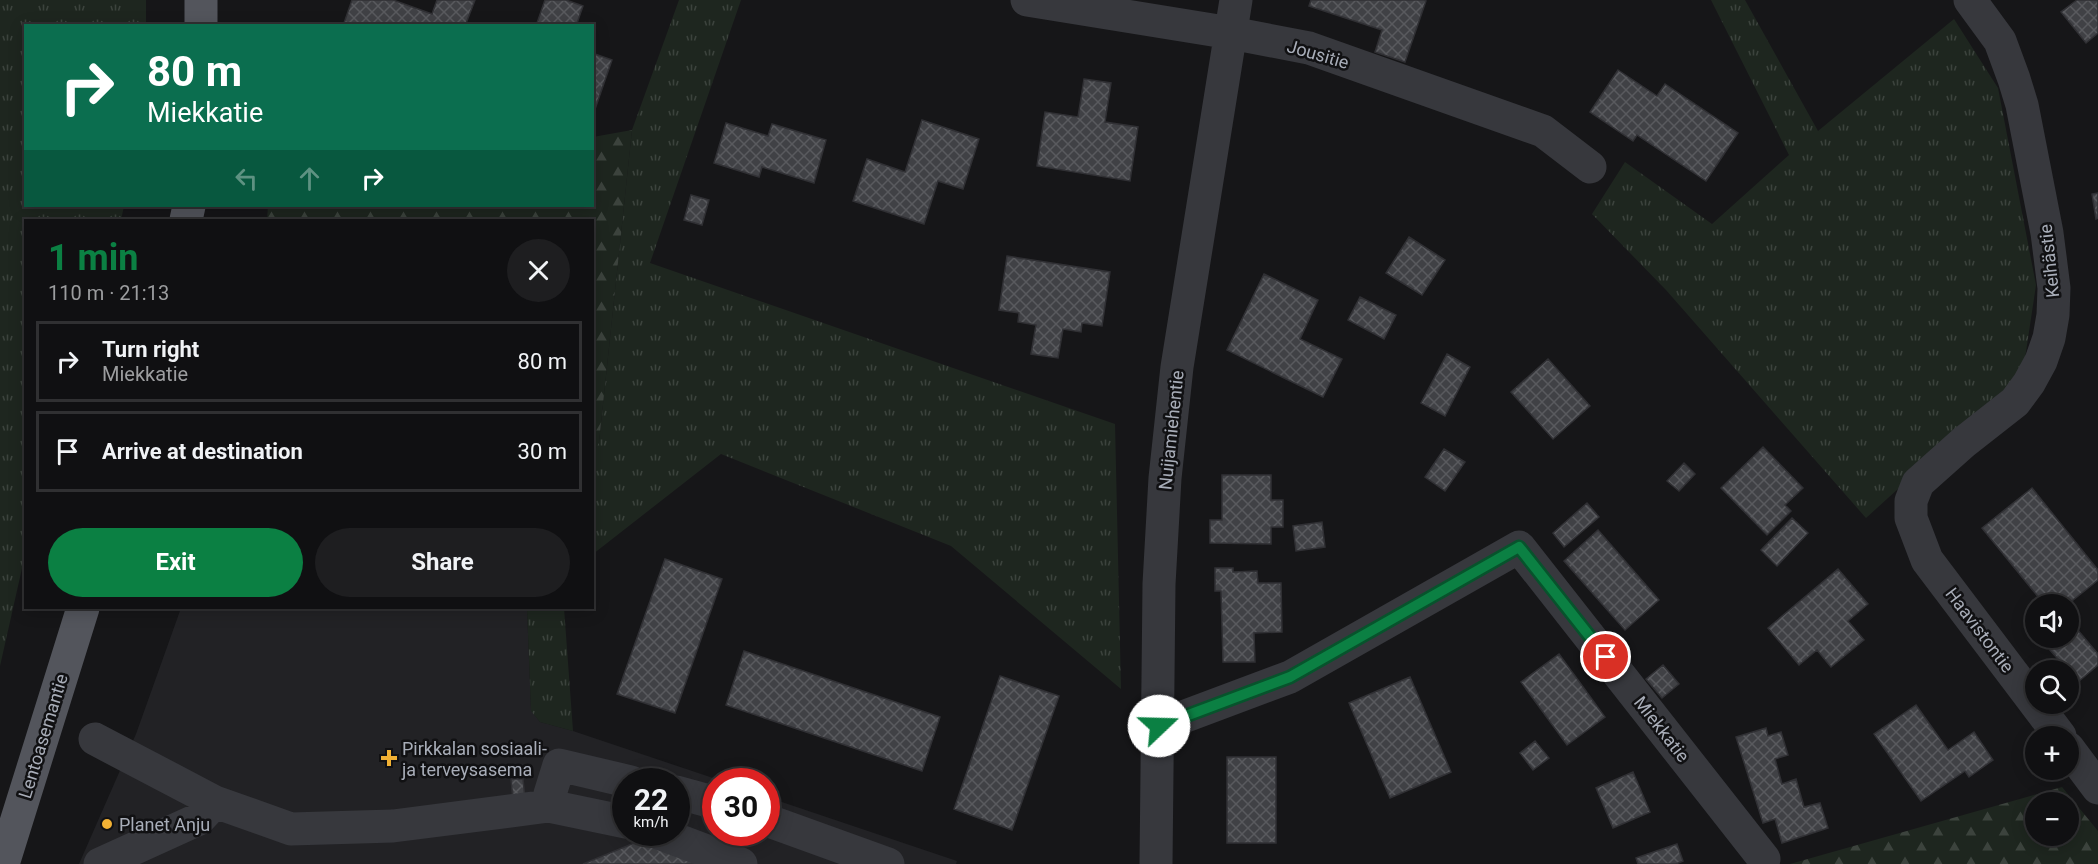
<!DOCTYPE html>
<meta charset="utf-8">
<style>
body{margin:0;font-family:Roboto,sans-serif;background:#1e1e20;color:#f1f3f6;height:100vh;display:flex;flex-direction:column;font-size:22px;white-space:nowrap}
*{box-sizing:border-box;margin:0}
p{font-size:20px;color:#9c9d9f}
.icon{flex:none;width:33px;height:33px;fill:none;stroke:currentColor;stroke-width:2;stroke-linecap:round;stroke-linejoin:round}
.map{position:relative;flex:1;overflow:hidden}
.panel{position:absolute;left:24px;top:219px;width:570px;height:390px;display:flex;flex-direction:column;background:#101012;border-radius:0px;box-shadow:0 3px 15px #0003,0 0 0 2px #303032}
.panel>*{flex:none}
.guide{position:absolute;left:24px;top:24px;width:570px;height:183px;border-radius:0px;box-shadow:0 3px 15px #0003,0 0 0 2px #303032;background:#0b6e4f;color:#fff;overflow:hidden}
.controls{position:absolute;left:2025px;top:594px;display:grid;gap:12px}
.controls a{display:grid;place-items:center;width:54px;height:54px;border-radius:50%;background:#101012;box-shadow:0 3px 15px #0003,0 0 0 2px #303032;font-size:30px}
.speed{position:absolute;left:612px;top:768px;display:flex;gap:12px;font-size:30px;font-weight:700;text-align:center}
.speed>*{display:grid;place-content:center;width:78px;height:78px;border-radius:50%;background:#101012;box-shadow:0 3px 15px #0003,0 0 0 2px #303032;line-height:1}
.speed small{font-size:15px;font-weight:400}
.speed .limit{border:9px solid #d22;background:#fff;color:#111}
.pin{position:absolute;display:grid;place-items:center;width:51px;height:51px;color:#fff;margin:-26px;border:3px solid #fff;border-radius:50%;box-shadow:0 2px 6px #0007}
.me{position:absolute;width:66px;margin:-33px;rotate:69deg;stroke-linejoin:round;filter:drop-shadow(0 0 4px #0008)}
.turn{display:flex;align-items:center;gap:21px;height:126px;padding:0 24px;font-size:27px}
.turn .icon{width:78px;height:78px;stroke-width:2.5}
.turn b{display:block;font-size:42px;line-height:51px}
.lanes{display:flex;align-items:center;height:57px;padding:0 24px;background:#0003;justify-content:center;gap:30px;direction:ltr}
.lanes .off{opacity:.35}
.round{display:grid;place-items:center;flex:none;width:63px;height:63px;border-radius:32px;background:#1e1e20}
.headline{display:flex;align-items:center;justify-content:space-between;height:102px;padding:0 24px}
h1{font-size:36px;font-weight:700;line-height:45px;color:#0b8043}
.button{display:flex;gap:12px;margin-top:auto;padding:12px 24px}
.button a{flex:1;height:69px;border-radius:36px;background:#0b8043;color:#fff;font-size:24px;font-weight:700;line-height:69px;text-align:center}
.button a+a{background:#1e1e20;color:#f1f3f6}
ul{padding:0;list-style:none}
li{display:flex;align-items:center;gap:18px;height:81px;margin:0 12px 9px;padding:0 12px;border:3px solid #303032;border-radius:0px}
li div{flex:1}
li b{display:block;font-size:22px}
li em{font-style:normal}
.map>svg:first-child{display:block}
</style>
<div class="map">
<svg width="2098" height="864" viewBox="0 0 2098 864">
<defs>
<pattern id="grass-tufts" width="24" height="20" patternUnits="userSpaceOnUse" patternTransform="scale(1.5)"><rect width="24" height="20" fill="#1e261f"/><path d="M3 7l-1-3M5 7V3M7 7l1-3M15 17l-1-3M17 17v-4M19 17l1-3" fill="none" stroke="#3c433d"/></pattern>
<pattern id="forest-firs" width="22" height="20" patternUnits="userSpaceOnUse" patternTransform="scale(1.5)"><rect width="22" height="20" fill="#1e261f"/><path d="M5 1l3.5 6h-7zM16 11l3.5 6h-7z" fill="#3c433d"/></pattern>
<pattern id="building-cross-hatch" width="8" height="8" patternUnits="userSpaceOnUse" patternTransform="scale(1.5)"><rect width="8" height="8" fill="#404145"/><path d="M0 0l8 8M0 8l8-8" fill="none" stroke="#595a5e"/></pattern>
</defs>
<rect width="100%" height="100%" fill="#161618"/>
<path fill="#222225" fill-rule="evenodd" d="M181,608H527L531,710L540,722L573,731L722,781L716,782V832H766L767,797L957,861L956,864H79L136,734ZM626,782H676V832H626Z"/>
<path fill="url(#grass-tufts)" d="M0,0H146V25L26,26V206H124L121,220H26L25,555L0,666Z
M679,0H741L650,263L1115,424L1121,689L951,546L721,454L593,554L592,455L599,442L632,130Z
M1711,0H1745L1818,131L1954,19L1998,88L2036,285L2024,365L2008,389L1866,518L1666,290L1592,214L1625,162L1712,224L1789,155Z
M527,608H564L573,731L540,722L531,711Z"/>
<path fill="url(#forest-firs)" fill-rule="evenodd" d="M632,130L599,442L593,455L592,220H267L268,206H592L593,137Z
M2062,787L2098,831V864H1790ZM2036,802H2068V836H2036Z"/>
<path fill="url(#building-cross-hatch)" stroke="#303034" stroke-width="1.5" d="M352,0H393L432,14L437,0H475L465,26H343Z
M545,0H566L583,6L576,26H536Z
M1311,0H1424L1426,1L1405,62L1375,52L1382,30L1309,6Z
M2077,0H2098V33L2086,43L2061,12Z
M592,53L612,60L593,115H592Z
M1618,70L1657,96L1665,84L1738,133L1706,181L1637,135L1633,141L1590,112Z
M1084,79L1111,83L1105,122L1138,127L1130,181L1037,166L1045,112L1078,117Z
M922,120L979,139L963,189L938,181L924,224L853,201L867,159L905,172Z
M726,123L768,136L772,124L826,140L814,183L762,167L759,177L714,163Z
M2098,193V218L2096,219L2092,194Z
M691,195L709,200L702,225L684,220Z
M1409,237L1445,260L1422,295L1386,273Z
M1007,256L1110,272L1102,326L1082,323L1081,332L1063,329L1058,358L1031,354L1036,325L1018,322L1019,313L999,310Z
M1264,274L1318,300L1300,339L1342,359L1323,397L1227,350Z
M1360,297L1396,315L1384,339L1348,320Z
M1447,354L1470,367L1445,416L1421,403Z
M1548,359L1590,406L1553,439L1511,392Z
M1763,447L1803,488L1785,505L1791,511L1767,535L1721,488Z
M1444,449L1465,462L1445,491L1425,477Z
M1684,463L1695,474L1679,491L1667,481Z
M1222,475H1271V500H1283V527H1271V544L1210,543V520H1222Z
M2032,488L2098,570V580L2068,604H2044L1982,528Z
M1587,503L1599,517L1564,547L1553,533Z
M1792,518L1808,533L1777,566L1761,550Z
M1322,522L1325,547L1296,551L1293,526Z
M1598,530L1659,600L1625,630L1564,561Z
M665,559L722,579L675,713L617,694Z
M1215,568H1233V572L1257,571L1258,583H1281L1282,632L1254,633L1255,662H1223L1221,591H1215Z
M1838,569L1868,604L1848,621L1864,640L1831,667L1817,650L1799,665L1768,628Z
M2076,628L2098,654V665L2078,682L2050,650L2065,638H2068V635Z
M744,651L940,717L922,771L726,705Z
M1559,654L1605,717L1567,745L1521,682Z
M1663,665L1679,684L1662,698L1646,679Z
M1000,676L1059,696L1012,830L954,809Z
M1410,677L1451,772L1390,798L1349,703Z
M1916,705L1948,750L1974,732L1993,760L1969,777L1965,771L1921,801L1874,734Z
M1766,728L1768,736L1781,732L1788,755L1775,759L1782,784L1796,779L1804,807L1820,803L1828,828L1782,843L1775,819L1763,823L1736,737Z
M1535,741L1549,758L1533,770L1520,753Z
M1227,757H1276V843H1227Z
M1633,772L1650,812L1613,828L1596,788Z
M511,779H523L525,800H513Z
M639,841L706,864H583Z
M1677,844L1683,861L1676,864H1638L1636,858Z"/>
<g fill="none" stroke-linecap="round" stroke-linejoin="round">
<path stroke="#37383d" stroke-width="33" d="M1027,0L1231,33L1309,48L1543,131L1590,167
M1970,0L2000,41L2014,79L2022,105L2047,233L2054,288L2053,315L2049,338L2041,361L2029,383L2015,402L1964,442L1918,483L1911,501V518L1927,560L2060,736
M1159,726L1290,677L1519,547L1764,859
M95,739L215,802L291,829L393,826L549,806L626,822
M2068,748L2098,788
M676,792L716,803
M549,806L550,794L559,765L631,782
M766,820L888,864
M656,832L741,864
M100,864L199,819L215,802
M1156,864L1159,584L1165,478L1177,367L1236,0"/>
<path stroke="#53555c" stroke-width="33" d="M201,0V26
M186,220L189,206
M3,864L83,608"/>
</g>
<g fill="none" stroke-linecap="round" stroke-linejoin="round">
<g stroke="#07532c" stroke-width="15">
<path id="route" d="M1159,726L1290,677L1519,547L1606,657"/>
</g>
<use href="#route" stroke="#0b8043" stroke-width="10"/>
</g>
<g fill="#f2b134" stroke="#111113" stroke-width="2">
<path d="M386 749h6v6h6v6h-6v6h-6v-6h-6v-6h6z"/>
<circle cx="107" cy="824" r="6"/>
</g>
<g text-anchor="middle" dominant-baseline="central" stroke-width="5" stroke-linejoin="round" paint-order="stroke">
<g font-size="18" fill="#a8adb8" stroke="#111113">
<text transform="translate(1318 54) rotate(16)">Jousitie</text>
<text transform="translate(2049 261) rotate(-96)">Keihästie</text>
<text transform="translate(1171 430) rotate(-84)">Nuijamiehentie</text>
<text transform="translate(1980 630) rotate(53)">Haavistontie</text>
<text transform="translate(1662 729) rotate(52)">Miekkatie</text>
<text transform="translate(43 736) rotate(-73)">Lentoasemantie</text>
</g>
<g font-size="18" fill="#a8adb8" stroke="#111113" text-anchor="start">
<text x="402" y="748">Pirkkalan sosiaali-<tspan x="402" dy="21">ja terveysasema</tspan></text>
<text x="119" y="824">Planet Anju</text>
</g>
</g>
</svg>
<div class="controls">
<a><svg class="icon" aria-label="sound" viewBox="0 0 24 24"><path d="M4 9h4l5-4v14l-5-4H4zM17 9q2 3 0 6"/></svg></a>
<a><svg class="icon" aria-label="search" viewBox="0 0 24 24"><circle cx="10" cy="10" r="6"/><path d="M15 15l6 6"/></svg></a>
<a>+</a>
<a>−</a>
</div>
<div class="speed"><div>22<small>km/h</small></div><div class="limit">30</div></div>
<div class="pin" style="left:1606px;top:657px;background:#d93025"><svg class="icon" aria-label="arrive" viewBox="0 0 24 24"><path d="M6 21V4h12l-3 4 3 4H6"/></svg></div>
<svg class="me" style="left:1159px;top:726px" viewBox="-20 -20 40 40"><circle r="19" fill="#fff"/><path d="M0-13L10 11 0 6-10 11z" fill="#0b8043"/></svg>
<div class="guide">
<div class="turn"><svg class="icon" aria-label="right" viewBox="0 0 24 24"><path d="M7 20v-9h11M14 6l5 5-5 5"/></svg><div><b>80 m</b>Miekkatie</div></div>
<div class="lanes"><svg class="icon off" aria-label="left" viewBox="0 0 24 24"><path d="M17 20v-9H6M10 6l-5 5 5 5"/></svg><svg class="icon off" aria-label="ahead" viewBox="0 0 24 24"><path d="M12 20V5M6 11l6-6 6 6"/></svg><svg class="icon" aria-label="right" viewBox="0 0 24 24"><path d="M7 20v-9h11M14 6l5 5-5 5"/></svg></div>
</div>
<section class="panel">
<div class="headline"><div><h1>1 min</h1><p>110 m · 21:13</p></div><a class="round"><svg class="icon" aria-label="close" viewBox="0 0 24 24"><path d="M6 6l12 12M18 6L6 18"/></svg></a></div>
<ul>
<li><svg class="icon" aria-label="right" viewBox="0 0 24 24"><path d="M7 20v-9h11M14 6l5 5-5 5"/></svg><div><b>Turn right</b><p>Miekkatie</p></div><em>80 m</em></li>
<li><svg class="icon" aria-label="arrive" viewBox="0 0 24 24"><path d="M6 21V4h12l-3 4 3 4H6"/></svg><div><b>Arrive at destination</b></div><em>30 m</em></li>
</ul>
<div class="button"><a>Exit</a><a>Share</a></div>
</section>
</div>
